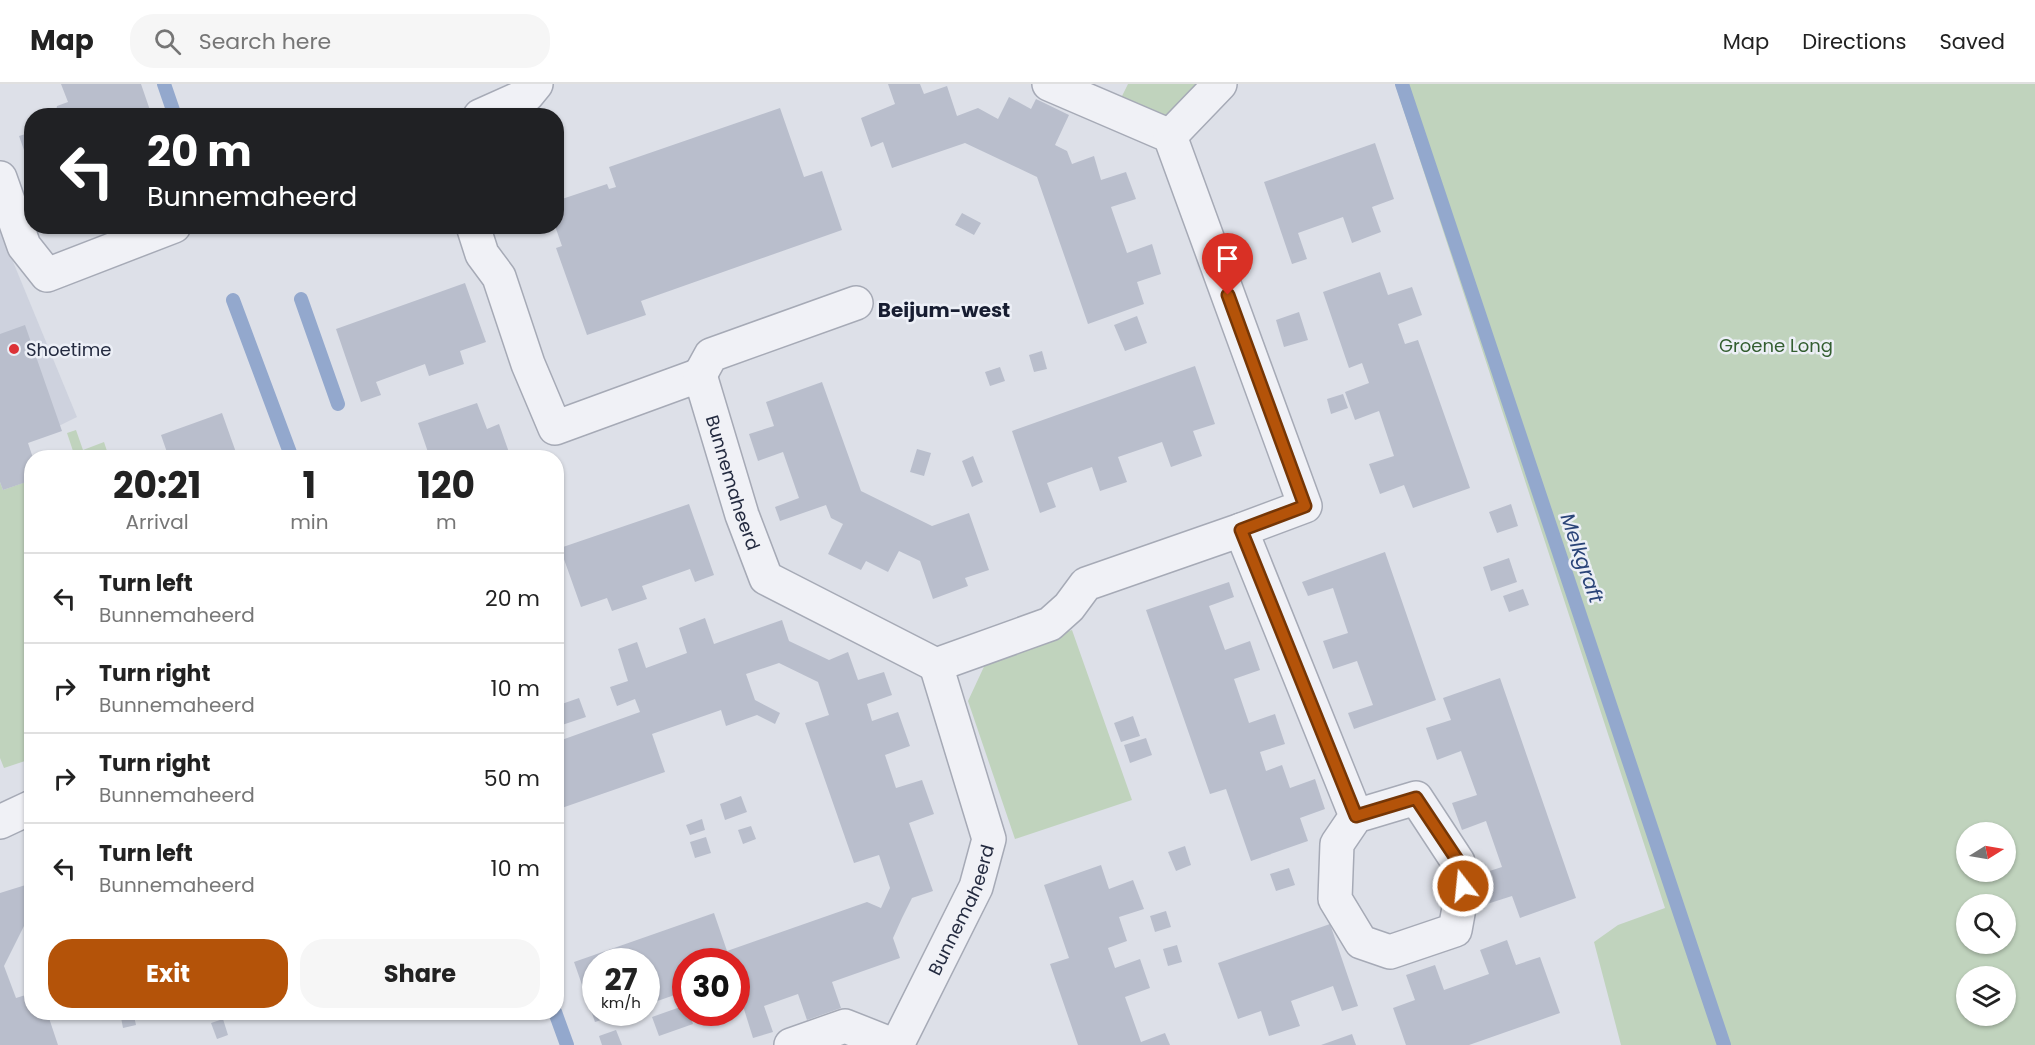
<!DOCTYPE html>
<style>
body{margin:0;font-family:Poppins,sans-serif;background:#f6f6f6;color:#222;height:100vh;display:flex;flex-direction:column;font-size:22px;white-space:nowrap}
*{box-sizing:border-box;margin:0}
p{font-size:20px;color:#767676}
.icon{flex:none;width:33px;height:33px;fill:none;stroke:currentColor;stroke-width:2;stroke-linecap:round;stroke-linejoin:round}
.map{position:relative;flex:1;overflow:hidden}
.details{position:absolute;left:24px;top:366px;width:540px;height:570px;display:flex;flex-direction:column;background:#fff;border-radius:24px;box-shadow:0 2px 4px #0004}
.details>*{flex:none}
.guide{position:absolute;left:24px;top:24px;width:540px;height:126px;border-radius:24px;box-shadow:0 2px 4px #0004;background:#202124;color:#fff;overflow:hidden}
.needle{width:39px;rotate:79deg}
.fabs{position:absolute;left:1956px;top:738px;display:grid;gap:12px}
.fabs a{display:grid;place-items:center;width:60px;height:60px;border-radius:50%;background:#fff;box-shadow:0 2px 4px #0004;font-size:30px}
.speed{position:absolute;left:582px;top:864px;display:flex;gap:12px;font-size:30px;font-weight:700;text-align:center}
.speed>*{display:grid;place-content:center;width:78px;height:78px;border-radius:50%;background:#fff;box-shadow:0 2px 4px #0004;line-height:1}
.speed small{font-size:15px;font-weight:400}
.speed .limit{border:9px solid #d22;background:#fff;color:#111}
.pin{position:absolute;display:grid;place-items:center;width:51px;height:51px;color:#fff;margin:-62px -26px;border-radius:50% 50% 50% 0;rotate:-45deg;box-shadow:0 0 6px #0007}
.pin .icon{rotate:45deg}
.me{position:absolute;width:66px;margin:-33px;rotate:344deg;stroke-linejoin:round;filter:drop-shadow(0 0 4px #0008)}
.turn{display:flex;align-items:center;gap:21px;height:126px;padding:0 24px;font-size:27px}
.turn .icon{width:78px;height:78px;stroke-width:2.5}
.turn b{display:block;font-size:42px;line-height:51px}
.eta{display:flex;justify-content:space-evenly;align-items:center;height:102px;text-align:center}
.eta b{font-size:36px;font-weight:700;line-height:42px}
.cta{display:flex;gap:12px;margin-top:auto;padding:12px 24px}
.cta a{flex:1;height:69px;border-radius:24px;background:#b45309;color:#fff;font-size:24px;font-weight:700;line-height:69px;text-align:center}
.cta a+a{background:#f6f6f6;color:#222}
ul{padding:0;list-style:none}
li{display:flex;align-items:center;gap:18px;height:90px;padding:0 24px;border-top:2px solid #e0e0e0}
li div{flex:1}
li b{display:block;font-size:22px}
li em{font-style:normal}
header{display:flex;align-items:center;gap:36px;box-sizing:border-box;height:84px;padding:0 30px;background:#fff;border-bottom:2px solid #e0e0e0}
header strong{font-size:28px}
nav{display:flex;gap:33px;margin-inline-start:auto;font-size:21px}
.search{width:420px;height:54px;background:#f6f6f6;display:flex;align-items:center;gap:15px;box-sizing:border-box;padding:0 21px;border-radius:24px;color:#767676;font-size:22px}
.map>svg:first-child{display:block}
</style>
<header>
<strong>Map</strong>
<div class="search"><svg class="icon" aria-label="search" viewBox="0 0 24 24"><circle cx="10" cy="10" r="6"/><path d="M15 15l6 6"/></svg>Search here</div>
<nav><a>Map</a><a>Directions</a><a>Saved</a></nav>
</header>
<div class="map">
<svg width="2035" height="961" viewBox="0 0 2035 961">
<rect width="100%" height="100%" fill="#dde0e8"/>
<path fill="#ced2de" d="M0,146L77,333L0,371Z"/>
<path fill="#c0d3bd" fill-rule="evenodd" d="M1128,0H1197L1170,34L1121,14Z
M1395,0H2035V961H1621L1594,858L1618,841L1665,824ZM2006,748V788H1966V748ZM2006,820V860H1966V820ZM1966,892H2006V932H1966Z
M76,346L83,366L104,358L109,373H75L67,349Z
M31,396V675L4,684L0,674V398L3,406Z
M1072,546L1132,716L1015,755L968,617L988,574Z"/>
<g fill="none" stroke-linecap="round" stroke-linejoin="round">
<path stroke="#93a8cd" stroke-width="14" d="M164,0L175,32
M1402,0L1724,961
M301,215L338,320
M233,216L292,374
M555,928L567,961"/>
</g>
<path fill="#b9becc" d="M61,0H141L152,32H55L57,22L68,18Z
M888,0H920L924,10L947,2L957,32L978,24L998,35L1009,13L1031,25L1036,15L1069,31L1055,61L1067,67L1072,80L1094,72L1101,96L1126,88L1136,115L1111,123L1127,169L1152,160L1161,190L1137,198L1144,220L1088,240L1037,93L965,59L892,84L883,58L871,63L861,34L895,20Z
M780,24L804,93L822,87L842,146L641,217L646,231L587,251L556,164L562,162L555,142L556,117L607,100L609,105L616,103L609,83Z
M32,48V86H31L19,52Z
M1375,59L1394,115L1372,123L1381,148L1352,159L1343,133L1298,149L1307,175L1292,180L1264,98Z
M962,129L981,139L974,151L955,141Z
M1380,188L1388,211L1412,203L1422,231L1398,240L1405,260L1418,256L1470,404L1413,424L1404,401L1380,410L1369,380L1394,372L1379,327L1355,336L1345,308L1369,299L1362,279L1349,284L1323,208Z
M465,199L486,258L460,267L464,280L429,292L425,280L376,298L381,311L361,318L336,245Z
M1299,228L1308,256L1284,263L1276,236Z
M1137,232L1147,259L1125,267L1114,241Z
M25,241L62,347L28,359L33,374L32,396L3,406L0,398V250Z
M1042,267L1047,285L1034,288L1029,271Z
M1195,282L1215,340L1193,347L1202,372L1171,383L1162,358L1118,373L1127,398L1100,407L1092,383L1069,391L1047,399L1056,423L1040,429L1012,347Z
M1000,283L1005,297L990,302L985,288Z
M822,298L861,407L932,442L969,429L989,486L965,494L968,502L933,515L920,477L899,467L888,488L866,477L861,486L828,470L843,440L831,434L826,421L780,437L775,423L799,414L783,368L758,377L749,350L774,342L766,318Z
M1343,310L1348,324L1331,330L1327,315Z
M477,319L487,345L499,340L511,374H430L418,339Z
M222,329L238,374H169L161,351Z
M917,365L931,369L924,392L910,388Z
M973,372L983,398L972,403L962,377Z
M689,420L714,491L695,498L690,485L642,502L647,515L612,527L607,514L581,523L560,464Z
M1511,420L1518,442L1497,449L1489,428Z
M1385,468L1436,616L1354,645L1348,629L1373,621L1357,577L1333,585L1323,557L1348,549L1333,504L1308,512L1302,498Z
M1509,474L1517,498L1491,507L1483,483Z
M1229,498L1234,513L1209,522L1225,566L1250,557L1260,586L1234,595L1249,639L1275,630L1285,660L1260,668L1266,687L1282,681L1290,704L1315,695L1325,725L1300,734L1308,757L1251,777L1226,705L1210,710L1146,526Z
M1523,505L1529,521L1509,528L1503,512Z
M705,534L714,560L782,536L789,557L829,576L848,568L858,596L884,588L892,611L867,620L872,637L898,628L910,662L885,671L896,704L922,696L934,730L909,739L933,807L912,814L902,834L893,854L900,874L832,898L841,924L807,936L798,910L764,922L773,948L753,954L743,922L736,925V878H686V907L646,921V878H596V928L623,929L595,938L574,878L714,829L727,867L867,818L881,824L890,804L879,771L854,779L805,639L829,631L818,598L779,579L746,590L755,616L780,629L775,640L757,631L726,642L721,626L652,650L665,688L556,726V658L640,628L635,615L617,622L610,603L628,597L618,565L637,558L646,584L687,569L679,544Z
M1500,594L1576,814L1520,834L1512,812L1487,820L1477,791L1502,783L1486,737L1462,746L1452,719L1477,711L1461,667L1437,676L1426,644L1451,636L1443,614Z
M579,614L586,633L556,643V622Z
M1133,632L1140,652L1121,658L1114,639Z
M1146,654L1152,671L1130,679L1124,661Z
M741,712L747,728L725,736L720,720Z
M702,735L705,746L690,751L686,741Z
M751,742L756,755L743,760L738,746Z
M706,753L711,769L695,774L690,758Z
M1185,762L1191,781L1176,787L1168,768Z
M1101,781L1109,805L1133,796L1144,825L1119,833L1127,857L1108,864L1115,884L1140,875L1150,904L1125,913L1141,958L1165,949L1170,961H1078L1050,880L1069,874L1044,801Z
M1289,784L1295,801L1276,807L1270,790Z
M32,799V839L24,842L4,882L16,914L32,909V928H47L58,961H0V809Z
M1166,827L1171,843L1155,848L1150,832Z
M1330,840L1358,922L1342,927L1333,902L1291,917L1300,942L1269,952L1261,927L1238,935L1218,879Z
M1507,856L1516,881L1540,873L1560,929L1469,961H1406L1393,924L1415,916L1406,891L1435,881L1444,906L1489,890L1480,866Z
M1177,861L1182,878L1168,882L1163,865Z
M686,921V928H689L693,940L659,952L652,933Z
M120,928H133L136,941L123,944Z
M223,935L228,951L217,955L211,939Z
M616,946L622,961H602L599,952Z
M1352,950L1356,961H1321Z"/>
<g fill="none" stroke-linecap="round" stroke-linejoin="round">
<g stroke="#a6aab6" stroke-width="36">
<g id="street">
<path d="M1049,0L1170,52L1305,422L1241,446"/>
<path d="M480,32L527,11L536,0"/>
<path d="M1170,52L1220,0"/>
<path d="M0,94L24,162L47,191L174,142"/>
<path id="s1" d="M473,142L482,170L499,193L528,280L555,344L700,291L742,431L766,494L936,581L1050,540L1069,523L1086,500L1241,446L1356,732L1337,760L1335,815L1361,858L1390,868L1455,846L1463,802L1458,778L1416,714L1356,732"/>
<path d="M700,291L711,271L856,219"/>
<path d="M0,738L32,723"/>
<path d="M791,961L845,942L893,961"/>
<path id="s2" d="M897,961L976,803L989,755L936,581"/>
</g>
</g>
<use href="#street" stroke="#f0f1f6" stroke-width="33"/>
</g>
<g fill="none" stroke-linecap="round" stroke-linejoin="round">
<g stroke="#753606" stroke-width="15">
<path id="route" d="M1228,211L1305,422L1241,446L1356,732L1416,714L1458,777L1463,802"/>
</g>
<use href="#route" stroke="#b45309" stroke-width="10"/>
</g>
<circle fill="#dc3237" stroke="#eceff6" stroke-width="2" cx="14" cy="265" r="6"/>
<g text-anchor="middle" dominant-baseline="central" stroke-width="5" stroke-linejoin="round" paint-order="stroke">
<g font-size="18" fill="#335e30" stroke="#eceff6">
<text x="1776" y="261">Groene Long</text>
</g>
<g font-size="18" fill="#242b40" stroke="#eceff6" text-anchor="start">
<text x="26" y="265">Shoetime</text>
</g>
<g font-size="18" fill="#242b40" stroke="#eceff6">
<text stroke="none"><textPath href="#s1" startOffset="486">Bunnemaheerd</textPath></text>
<text stroke="none"><textPath href="#s2" startOffset="150">Bunnemaheerd</textPath></text>
</g>
<g font-size="20" font-weight="bold" fill="#171d31" stroke="#eceff6">
<text x="944" y="226">Beijum-west</text>
</g>
<g font-size="20" font-style="italic" fill="#2a4478" stroke="#eceff6">
<text transform="translate(1582 474) rotate(71)">Melkgraft</text>
</g>
</g>
</svg>
<div class="fabs">
<a><svg class="needle" viewBox="-14 -14 28 28"><path d="M0-13l5 13h-10z" fill="#e53935"/><path d="M0 13l5-13h-10z" fill="#767676"/></svg></a>
<a><svg class="icon" aria-label="search" viewBox="0 0 24 24"><circle cx="10" cy="10" r="6"/><path d="M15 15l6 6"/></svg></a>
<a><svg class="icon" aria-label="layers" viewBox="0 0 24 24"><path d="M12 4l9 5-9 5-9-5zM3 14l9 5 9-5"/></svg></a>
</div>
<div class="speed"><div>27<small>km/h</small></div><div class="limit">30</div></div>
<div class="pin" style="left:1228px;top:211px;background:#d93025"><svg class="icon" aria-label="arrive" viewBox="0 0 24 24"><path d="M6 21V4h12l-3 4 3 4H6"/></svg></div>
<svg class="me" style="left:1463px;top:802px" viewBox="-20 -20 40 40"><circle r="17" fill="#b45309" stroke="#fff" stroke-width="3"/><path d="M0-11L8 9 0 5-8 9z" fill="#fff"/></svg>
<div class="guide">
<div class="turn"><svg class="icon" aria-label="left" viewBox="0 0 24 24"><path d="M17 20v-9H6M10 6l-5 5 5 5"/></svg><div><b>20 m</b>Bunnemaheerd</div></div>
</div>
<section class="details">
<div class="eta">
<div><b>20:21</b><p>Arrival</p></div>
<div><b>1</b><p>min</p></div>
<div><b>120</b><p>m</p></div>
</div>
<ul>
<li><svg class="icon" aria-label="left" viewBox="0 0 24 24"><path d="M17 20v-9H6M10 6l-5 5 5 5"/></svg><div><b>Turn left</b><p>Bunnemaheerd</p></div><em>20 m</em></li>
<li><svg class="icon" aria-label="right" viewBox="0 0 24 24"><path d="M7 20v-9h11M14 6l5 5-5 5"/></svg><div><b>Turn right</b><p>Bunnemaheerd</p></div><em>10 m</em></li>
<li><svg class="icon" aria-label="right" viewBox="0 0 24 24"><path d="M7 20v-9h11M14 6l5 5-5 5"/></svg><div><b>Turn right</b><p>Bunnemaheerd</p></div><em>50 m</em></li>
<li><svg class="icon" aria-label="left" viewBox="0 0 24 24"><path d="M17 20v-9H6M10 6l-5 5 5 5"/></svg><div><b>Turn left</b><p>Bunnemaheerd</p></div><em>10 m</em></li>
</ul>
<div class="cta"><a>Exit</a><a>Share</a></div>
</section>
</div>
